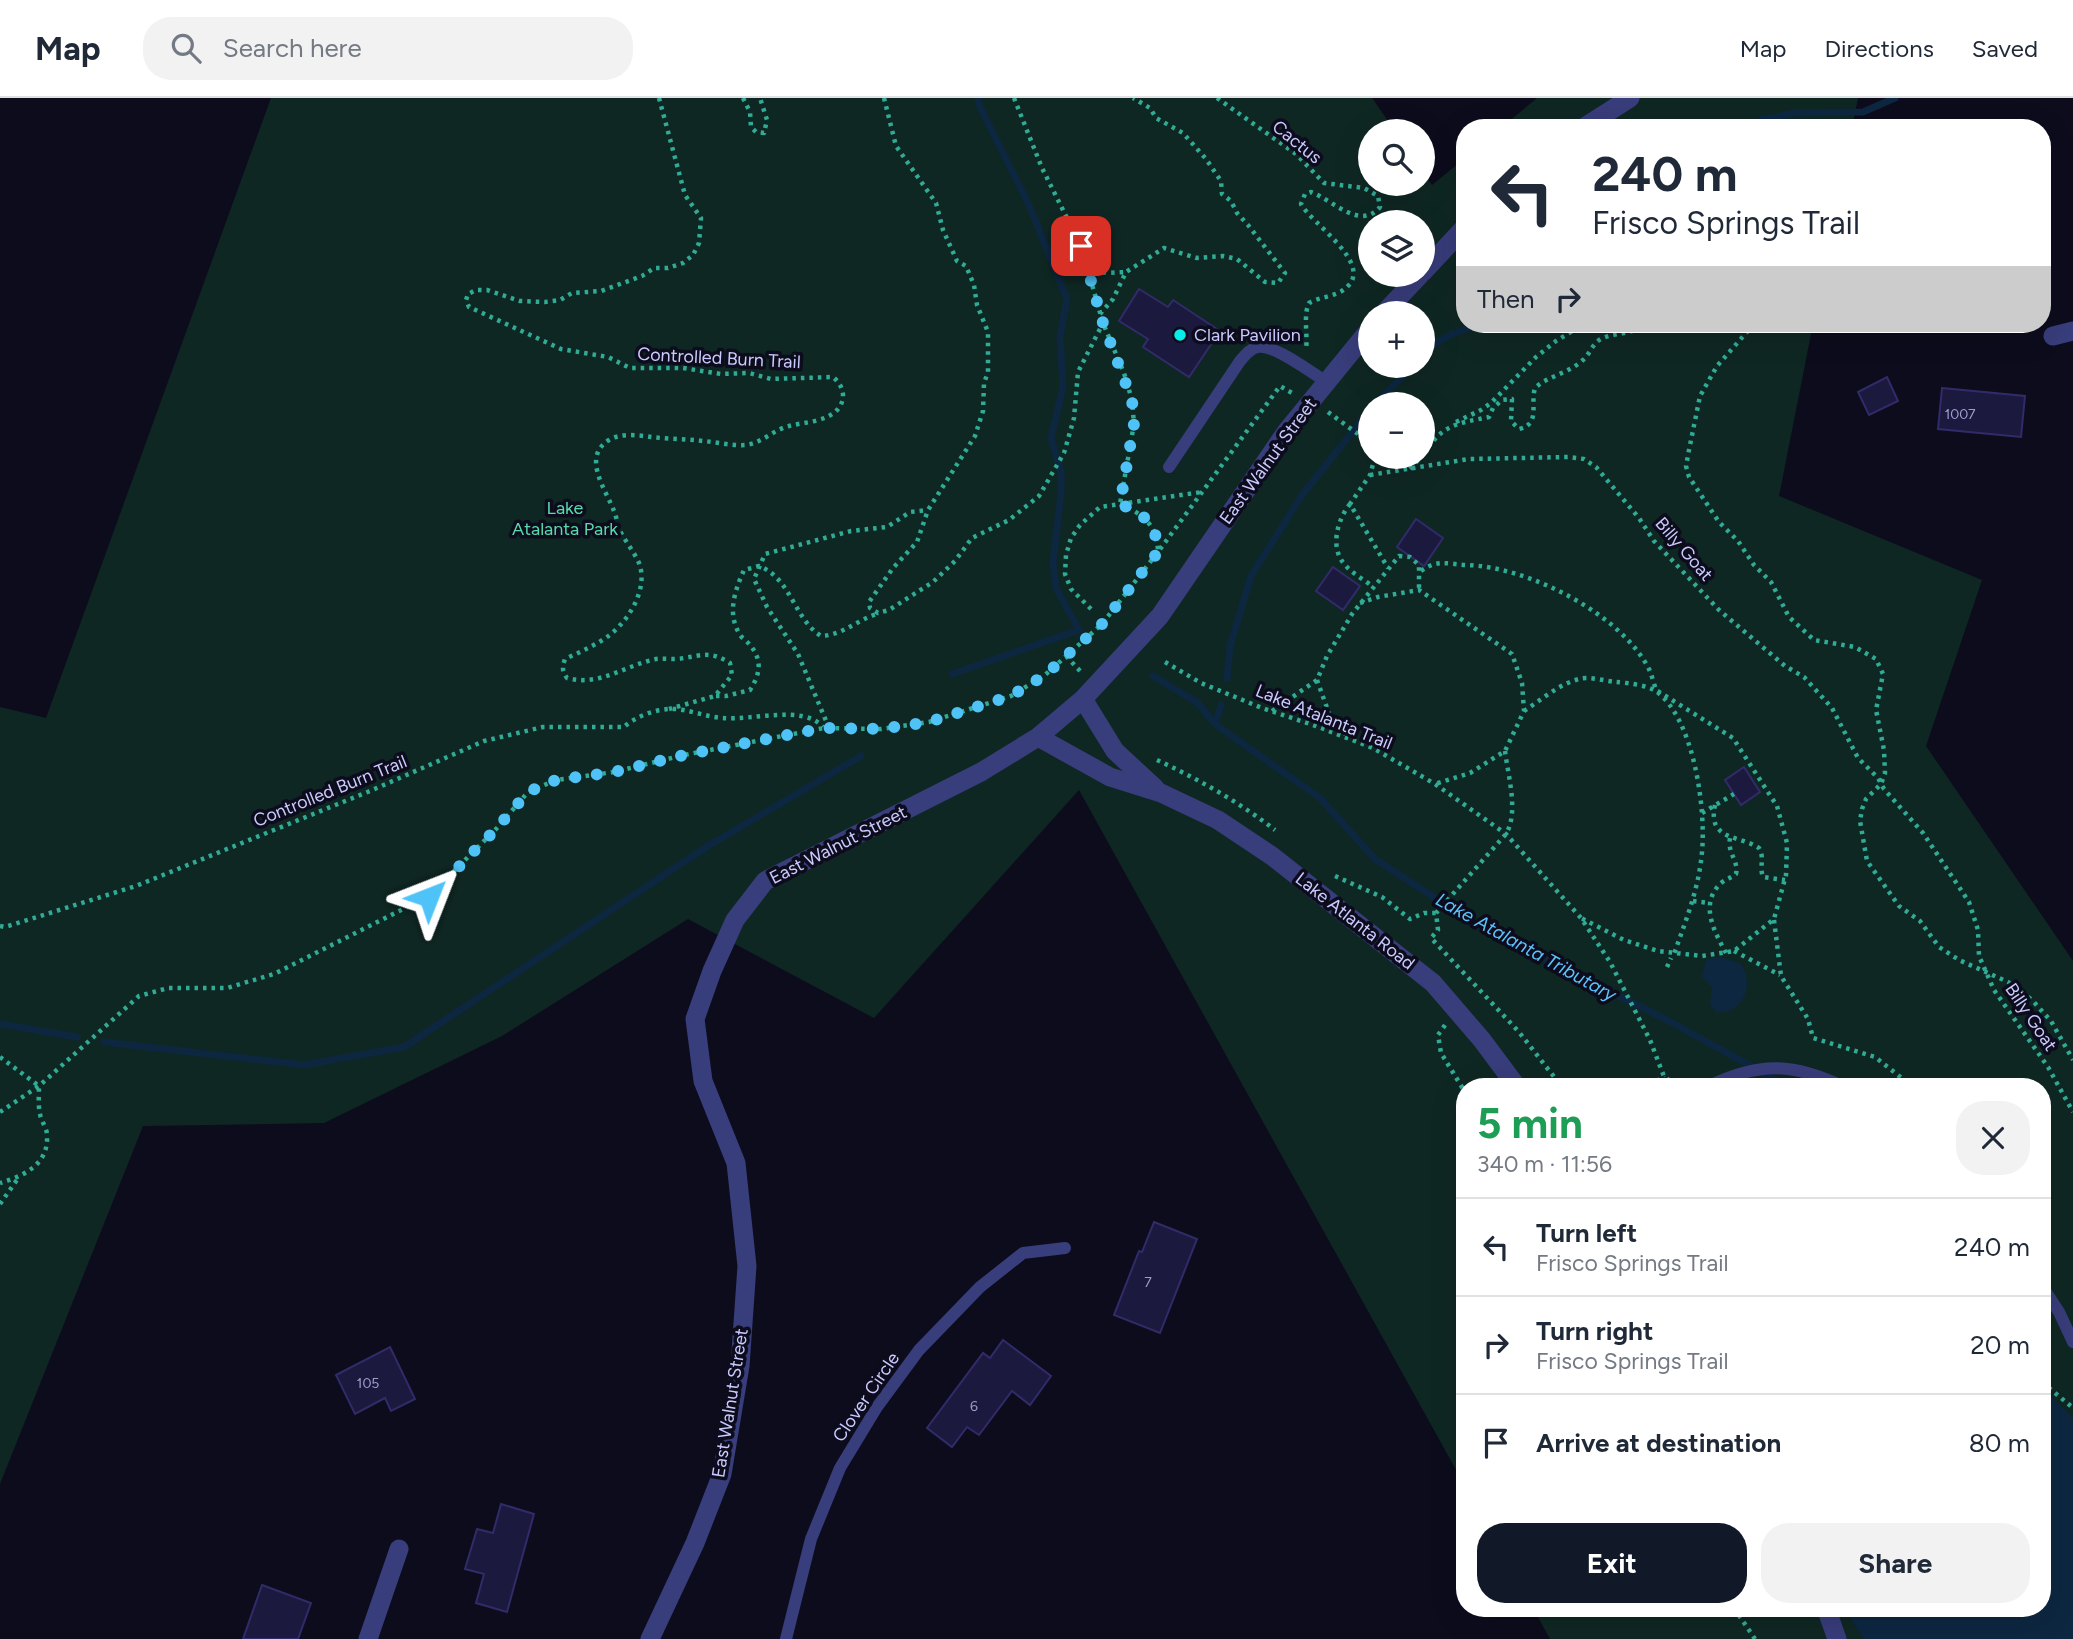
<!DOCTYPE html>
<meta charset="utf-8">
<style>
body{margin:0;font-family:Figtree,sans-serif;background:#f2f2f3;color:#1f2937;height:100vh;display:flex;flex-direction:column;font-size:26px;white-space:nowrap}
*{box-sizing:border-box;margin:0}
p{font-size:23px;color:#747a83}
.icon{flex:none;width:38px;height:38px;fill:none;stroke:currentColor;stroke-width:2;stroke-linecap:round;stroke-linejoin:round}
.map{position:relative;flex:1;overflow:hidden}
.sheet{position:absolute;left:1456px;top:980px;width:595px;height:539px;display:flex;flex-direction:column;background:#fff;border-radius:28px;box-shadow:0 7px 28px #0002}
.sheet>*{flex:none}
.banner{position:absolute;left:1456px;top:21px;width:595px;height:214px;border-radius:28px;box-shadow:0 7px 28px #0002;background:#fff;color:#1f2937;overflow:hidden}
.buttons{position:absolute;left:1358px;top:21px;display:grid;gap:14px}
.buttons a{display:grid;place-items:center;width:77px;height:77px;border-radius:50%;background:#fff;box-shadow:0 7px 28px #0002;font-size:35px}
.pin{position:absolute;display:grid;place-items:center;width:60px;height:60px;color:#fff;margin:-30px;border-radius:14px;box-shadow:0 4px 10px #0006}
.me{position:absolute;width:77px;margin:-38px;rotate:45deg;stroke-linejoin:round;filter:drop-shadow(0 0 5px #0008)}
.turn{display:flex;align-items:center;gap:24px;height:147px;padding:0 21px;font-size:32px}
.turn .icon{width:91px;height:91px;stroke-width:2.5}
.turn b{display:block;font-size:49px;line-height:60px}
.then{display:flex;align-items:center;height:66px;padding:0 21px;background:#0003;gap:14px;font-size:26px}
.round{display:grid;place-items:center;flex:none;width:74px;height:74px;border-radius:28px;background:#f2f2f3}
.headline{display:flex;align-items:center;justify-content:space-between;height:119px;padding:0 21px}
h1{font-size:42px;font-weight:700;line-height:52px;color:#1e9e55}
.action{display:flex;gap:14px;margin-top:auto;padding:14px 21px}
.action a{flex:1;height:80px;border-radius:28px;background:#111827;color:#fff;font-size:28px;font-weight:700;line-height:80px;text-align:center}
.action a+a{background:#f2f2f3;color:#1f2937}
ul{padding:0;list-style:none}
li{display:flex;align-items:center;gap:21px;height:98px;padding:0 21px;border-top:2px solid #e0e1e3}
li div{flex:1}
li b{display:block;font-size:26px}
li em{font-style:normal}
header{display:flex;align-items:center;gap:42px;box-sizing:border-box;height:98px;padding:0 35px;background:#fff;border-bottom:2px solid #e0e1e3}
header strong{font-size:33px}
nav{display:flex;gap:38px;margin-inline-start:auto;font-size:24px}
.search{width:490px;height:63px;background:#f2f2f3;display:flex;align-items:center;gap:18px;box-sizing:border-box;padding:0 24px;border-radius:28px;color:#747a83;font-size:26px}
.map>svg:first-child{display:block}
</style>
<header>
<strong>Map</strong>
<div class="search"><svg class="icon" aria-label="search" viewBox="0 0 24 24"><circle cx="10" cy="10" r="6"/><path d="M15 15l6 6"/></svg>Search here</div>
<nav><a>Map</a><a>Directions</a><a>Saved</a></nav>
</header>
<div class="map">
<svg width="2073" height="1541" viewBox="0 0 2073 1541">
<rect width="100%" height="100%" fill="#0d0c1d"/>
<path fill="#0f2723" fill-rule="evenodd" d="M271,0H1372L1395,33H1370V86H1423V75L1432,87L1465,60V226H1813L1779,398L1982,482L1926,648L2073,863V1541H1550L1533,1510H2042V989H1465V1388L1079,692L874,920L688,821L502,938L324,1025L143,1028L0,1386V609L46,620ZM1370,124H1423V177H1370ZM1370,215H1423V268H1370ZM1370,306H1423V359H1370Z
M1537,0H1858L1852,30H1501Z"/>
<path fill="#0d2741" d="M1721,859L1741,866C1755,887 1743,917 1716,914L1710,906L1712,889L1702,879L1707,861Z
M2042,1296L2052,1299L2073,1320V1541H1864L1844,1510H2042Z"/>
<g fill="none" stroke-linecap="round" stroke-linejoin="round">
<path stroke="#0d2741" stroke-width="7" d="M1757,30L1760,22L1795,15L1863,14L1895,0
M1423,256C1438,240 1460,232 1482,226
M1376,306L1412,268
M952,576L1079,532L1056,490L1053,465L1061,395V374L1051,340L1063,289L1060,239L1067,201L1029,107L980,9L978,0
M1153,578L1198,605L1215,626L1320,700L1375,761L1477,827L1667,922L1789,989
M1227,580L1230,548L1251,478L1302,397L1370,312
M1215,626L1221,607
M0,926L77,939
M104,944L304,967L404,949L708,748L861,658"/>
</g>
<path fill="#1c193e" stroke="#312b69" stroke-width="2" d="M1139,191L1168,209L1173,202L1220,233L1189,279L1143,249L1148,241L1119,223Z
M1887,279L1898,303L1869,317L1858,294Z
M1942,290L2025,298L2021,339L1938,331Z
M1416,421L1443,440L1424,468L1397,449Z
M1333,469L1360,488L1343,512L1316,493Z
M1744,669L1760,694L1741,707L1725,682Z
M1154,1124L1197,1141L1160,1235L1114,1217L1139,1153L1142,1154Z
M1003,1242L1051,1278L1030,1307L1012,1293L979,1337L967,1329L952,1349L927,1330L983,1255L990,1260Z
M390,1249L415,1301L391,1313L385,1300L355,1316L336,1277Z
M501,1406L534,1416L507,1514L476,1505L484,1476L465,1471L477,1431L493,1435Z
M262,1487L311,1505L298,1541H243Z"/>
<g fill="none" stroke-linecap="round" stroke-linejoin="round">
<path stroke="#30ab96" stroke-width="4.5" stroke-dasharray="3.5 5" stroke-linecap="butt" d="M659,0L685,97L701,120L699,145L693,157L683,165L668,170H654L642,178L601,193L572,195L560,202L545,204L520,203L487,192H476L468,196L466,202L469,209L561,251L608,259L630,270H683L721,276L749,275L771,281L833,279C843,287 847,300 838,311C827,324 804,324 789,328C773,332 762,345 746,347C732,348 717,344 703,343C686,341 668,341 651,339C638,337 620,335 609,342C581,359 606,392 614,413C617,420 617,427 620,433C626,444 634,454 639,465C649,491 628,524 607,539C594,548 580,554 565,561C562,569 562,573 567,580C599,589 626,567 656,561C665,560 675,562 684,560C703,557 711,553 730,565L732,577L715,598L669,611
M743,0L750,14L751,29L756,34L764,35L767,22L760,0
M884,0L896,48L936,105L943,132L957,163L966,168L974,187L977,207L988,234V274L984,285L983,313L975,338L928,412L917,444L893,470L869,504L870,510L878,515L889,512L933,484L955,463L972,440L1009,422L1039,398L1064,355L1074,320L1078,274L1103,225
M1014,0L1042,70L1081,148L1103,225L1124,275L1132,302L1134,326L1120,406
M1217,0L1296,56L1324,85L1364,90L1378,98L1380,109C1360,133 1333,102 1311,94L1305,96L1301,106C1311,125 1372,164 1348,188C1338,199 1321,198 1309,205C1303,217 1308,238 1306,252
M1086,171L1107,175L1126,174
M1100,216L1113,201L1126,174L1164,150L1197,160L1223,158L1237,161L1265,184L1278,185L1285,175L1248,127L1237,115L1231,103L1222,96L1221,83L1206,61L1183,35L1156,20L1150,10L1133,0
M1754,226L1717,268L1700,298L1689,352L1686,368L1689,379L1719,424L1738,443L1754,467L1771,484L1789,519L1814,542L1855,549L1876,561L1883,576L1876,612L1884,652L1885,675L1881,686L1866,701L1862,711L1860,723L1867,763L1899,808L1920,823L1939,849L1959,862L2008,884L2032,902L2051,923L2073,962
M1328,314L1358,336L1370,350
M1456,324L1481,312L1491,305L1536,259L1556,243L1584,226
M1423,356C1444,326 1455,326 1489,319L1493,310L1502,302L1512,301L1511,323L1519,331C1541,326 1530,306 1535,290C1548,278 1569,275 1583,262C1590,256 1592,246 1601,241C1614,234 1632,238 1642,226
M1375,359L1370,377L1350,406L1388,470
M1410,371L1421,359
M1370,377L1469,361L1569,359L1584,361L1596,369L1639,420L1654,443L1719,512L1785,568L1804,579L1832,610L1858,660L1878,680L1884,691L1923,735L1969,804L1978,832L1979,858L1994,892L2048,969L2073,1014
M1120,406C1143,416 1156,426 1158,452
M1350,406C1337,422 1329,451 1346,468C1353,476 1365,482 1373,489
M1421,473C1438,461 1446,466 1467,467C1528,469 1620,515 1649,571C1652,578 1654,586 1656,592L1733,640L1777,708L1787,745L1786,777L1774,821L1734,853L1702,858L1658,853L1624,842L1581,820
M1360,505L1378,499L1419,492L1512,556L1522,585L1524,613L1505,653L1470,675L1435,686
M1091,511L1071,491L1065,476L1066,457L1071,440L1080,427L1100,409L1202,394
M1066,558L1082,575
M1165,564L1201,585L1262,610L1316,628L1373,650L1435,686L1506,736L1581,820L1610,864L1650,942L1668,989
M1317,582L1331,621L1347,638
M716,598H726L750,592C760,576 763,563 750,547C747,543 741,540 739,535C727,515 735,492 744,472L759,468C791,480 794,521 821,538C843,537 857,522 877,516
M1272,613L1317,582L1327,558L1352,516L1399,458L1410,459L1419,467V492
M1524,613C1541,602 1559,586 1579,581C1589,578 1605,583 1616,584C1628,585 1648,587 1657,594C1694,622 1706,710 1702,754C1699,790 1686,822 1674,856
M829,630L798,556L767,509L754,481L765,456L851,433L887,429L910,414L928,412
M1505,653C1508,678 1519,714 1506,736L1436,815L1438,832L1431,840L1519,934L1562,989
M1157,662C1198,681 1239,704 1275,732
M1715,707C1707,743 1740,737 1759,750C1765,760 1759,769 1763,779L1785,782
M1702,715L1734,696
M1335,778L1382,799L1410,821L1424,815H1436
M1693,803L1710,805
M1774,822L1781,878L1808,921L1813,940L1875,959L1913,989
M0,828L5,829L136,788L370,693L484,643L543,629H624C635,619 653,612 669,611C686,610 705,619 723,620C751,623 803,606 823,629
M1734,853L1780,877
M1726,855C1714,833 1699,806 1721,785C1726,781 1731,780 1736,776C1739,763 1727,755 1730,740
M1667,869L1671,860
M1445,927L1438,937L1441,955L1465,994
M0,959L39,988C39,997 38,1007 40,1016C41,1023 47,1030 47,1037C49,1067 23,1078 0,1085
M1667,980L1673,989
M1651,989L1664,977
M0,1014L39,988L139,898L168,890H227L274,876L429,798L497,730L528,694L556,682L614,674L684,657L824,630L881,631L929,624L1011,598L1045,577L1102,526L1158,454L1280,288L1292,295
M0,1106L19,1079
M2042,1284L2073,1310
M1734,1510L1755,1541"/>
<path stroke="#383d7b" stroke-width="12" d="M1169,369L1240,263C1244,258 1250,251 1257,249C1275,246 1311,275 1327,284
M1707,989C1758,964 1792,964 1844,989
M2042,1188L2059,1214L2073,1244
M786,1541L811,1441L840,1370L877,1309L919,1252L980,1189L1023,1155L1065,1150"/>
<path stroke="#383d7b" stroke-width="19" d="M1583,30L1630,0
M1423,174L1465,129
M1384,215L1420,177
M2053,238L2073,233
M1083,601L1115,653L1155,690
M1038,639L1110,679L1161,695L1218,722L1272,758L1433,885L1482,942L1517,989
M1826,1510L1837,1541
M368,1541L399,1451
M650,1541L695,1445L722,1376L740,1268L747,1168L736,1065L703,983L695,921L712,873L735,822L765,783L981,674L1038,639L1083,601L1160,518L1286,334L1370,231"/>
</g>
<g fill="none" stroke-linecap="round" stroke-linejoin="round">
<path stroke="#4fc3f7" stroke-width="12" stroke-dasharray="0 21.6" d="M429,799L497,730L528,694L556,682L614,674L684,657L824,630L881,631L929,624L1011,598L1045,577L1102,526L1158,454C1156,424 1145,417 1120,406L1134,326L1132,302L1103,225L1081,148"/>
</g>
<circle fill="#06edea" stroke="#0d0c1d" stroke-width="2.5" cx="1180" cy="237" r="7"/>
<g text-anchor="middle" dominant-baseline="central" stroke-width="7" stroke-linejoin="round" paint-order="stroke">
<g font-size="14" fill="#9e9ece">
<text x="1960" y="316">1007</text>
<text x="1148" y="1184">7</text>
<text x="368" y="1285">105</text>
<text x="974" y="1308">6</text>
</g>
<g font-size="18" fill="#cacafe" stroke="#0d0c1d">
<text transform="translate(1297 44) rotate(39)">Cactus</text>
<text transform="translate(719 260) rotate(3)">Controlled Burn Trail</text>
<text transform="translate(1268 363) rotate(-54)">East Walnut Street</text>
<text transform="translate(1684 451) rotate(49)">Billy Goat</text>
<text transform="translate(1324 619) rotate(22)">Lake Atalanta Trail</text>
<text transform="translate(330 693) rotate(-22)">Controlled Burn Trail</text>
<text transform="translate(838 747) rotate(-27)">East Walnut Street</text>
<text transform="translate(1355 823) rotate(38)">Lake Atlanta Road</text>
<text transform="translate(2031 919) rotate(56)">Billy Goat</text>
<text transform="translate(866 1299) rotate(-56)">Clover Circle</text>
<text transform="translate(730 1305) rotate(-81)">East Walnut Street</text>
</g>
<g font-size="18" fill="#cacafe" stroke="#0d0c1d" text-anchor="start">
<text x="1194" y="237">Clark Pavilion</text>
</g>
<g font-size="18" fill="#59dbab" stroke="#0d0c1d">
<text x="565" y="410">Lake<tspan x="565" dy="21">Atalanta Park</tspan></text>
</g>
<g font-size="19" font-style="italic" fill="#5bc3fb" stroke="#0d0c1d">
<text transform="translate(1526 849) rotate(29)">Lake Atalanta Tributary</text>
</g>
</g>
</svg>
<div class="buttons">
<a><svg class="icon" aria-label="search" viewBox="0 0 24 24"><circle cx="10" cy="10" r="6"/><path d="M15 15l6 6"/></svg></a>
<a><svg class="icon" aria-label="layers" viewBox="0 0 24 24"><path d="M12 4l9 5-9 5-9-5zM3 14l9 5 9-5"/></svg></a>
<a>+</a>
<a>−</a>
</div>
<div class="pin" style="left:1081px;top:148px;background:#d93025"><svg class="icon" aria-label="arrive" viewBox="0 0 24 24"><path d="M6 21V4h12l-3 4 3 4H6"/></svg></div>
<svg class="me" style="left:429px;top:799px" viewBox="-20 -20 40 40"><path d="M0-17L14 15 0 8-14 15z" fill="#4fc3f7" stroke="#fff" stroke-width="4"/></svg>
<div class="banner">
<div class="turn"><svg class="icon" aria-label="left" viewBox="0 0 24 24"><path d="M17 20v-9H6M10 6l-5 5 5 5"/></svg><div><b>240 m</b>Frisco Springs Trail</div></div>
<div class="then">Then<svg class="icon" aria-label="right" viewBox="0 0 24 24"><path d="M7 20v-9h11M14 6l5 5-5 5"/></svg></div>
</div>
<section class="sheet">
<div class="headline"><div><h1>5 min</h1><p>340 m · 11:56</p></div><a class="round"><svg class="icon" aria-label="close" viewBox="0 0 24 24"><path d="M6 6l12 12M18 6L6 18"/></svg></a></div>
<ul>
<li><svg class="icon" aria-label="left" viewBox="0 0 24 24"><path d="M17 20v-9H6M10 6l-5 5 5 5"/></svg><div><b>Turn left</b><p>Frisco Springs Trail</p></div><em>240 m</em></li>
<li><svg class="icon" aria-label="right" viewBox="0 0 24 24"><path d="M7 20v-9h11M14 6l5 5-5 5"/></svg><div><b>Turn right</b><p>Frisco Springs Trail</p></div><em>20 m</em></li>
<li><svg class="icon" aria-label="arrive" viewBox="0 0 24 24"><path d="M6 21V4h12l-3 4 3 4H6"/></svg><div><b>Arrive at destination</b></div><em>80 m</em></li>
</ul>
<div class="action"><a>Exit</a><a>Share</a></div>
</section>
</div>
